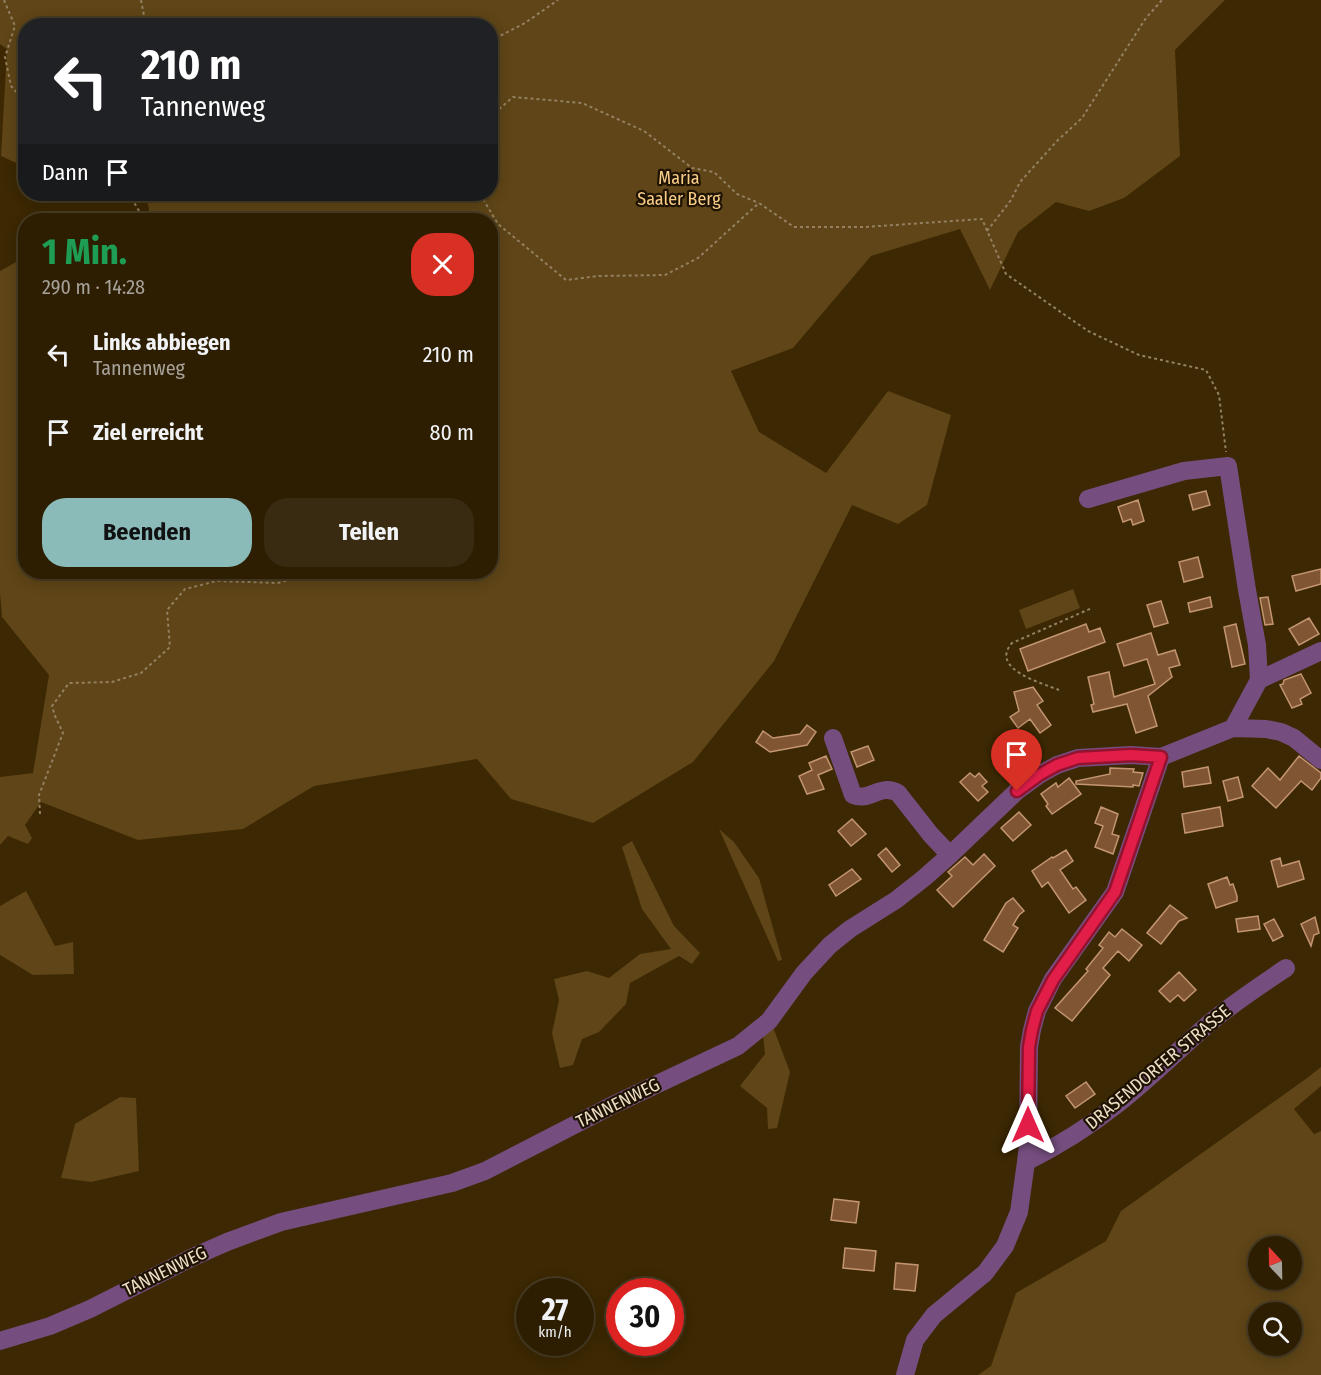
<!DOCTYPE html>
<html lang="de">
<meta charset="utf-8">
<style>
body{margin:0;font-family:"Fira Sans Condensed",sans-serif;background:#392b11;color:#f1f3f6;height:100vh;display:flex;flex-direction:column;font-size:22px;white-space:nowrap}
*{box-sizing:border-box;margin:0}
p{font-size:20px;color:#a7a299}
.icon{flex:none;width:33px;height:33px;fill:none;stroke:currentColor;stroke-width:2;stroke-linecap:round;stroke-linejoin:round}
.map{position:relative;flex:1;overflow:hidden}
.drawer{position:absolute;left:18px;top:213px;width:480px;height:366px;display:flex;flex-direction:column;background:#2d1e02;border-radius:24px;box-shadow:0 3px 15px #0003,0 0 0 2px #483c24}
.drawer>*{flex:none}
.hud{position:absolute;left:18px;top:18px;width:480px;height:183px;border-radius:24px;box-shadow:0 3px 15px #0003,0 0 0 2px #483c24;background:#202124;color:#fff;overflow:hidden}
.needle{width:39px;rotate:338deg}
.fabs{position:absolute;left:1248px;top:1236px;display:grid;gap:12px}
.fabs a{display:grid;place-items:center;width:54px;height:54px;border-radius:50%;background:#2d1e02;box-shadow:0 3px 15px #0003,0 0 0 2px #483c24;font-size:30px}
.speed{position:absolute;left:516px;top:1278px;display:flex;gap:12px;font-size:30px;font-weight:700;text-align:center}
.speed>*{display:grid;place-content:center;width:78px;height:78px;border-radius:50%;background:#2d1e02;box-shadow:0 3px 15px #0003,0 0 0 2px #483c24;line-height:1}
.speed small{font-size:15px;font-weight:400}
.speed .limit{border:9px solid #d22;background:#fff;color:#111}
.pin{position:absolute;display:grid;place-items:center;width:51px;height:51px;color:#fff;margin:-62px -26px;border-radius:50% 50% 50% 0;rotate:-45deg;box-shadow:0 0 6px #0007}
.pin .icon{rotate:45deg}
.me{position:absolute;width:66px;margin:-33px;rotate:0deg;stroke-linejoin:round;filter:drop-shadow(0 0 4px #0008)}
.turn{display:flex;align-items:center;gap:21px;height:126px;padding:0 24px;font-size:27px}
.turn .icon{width:78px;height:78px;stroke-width:2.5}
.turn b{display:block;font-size:42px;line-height:51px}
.then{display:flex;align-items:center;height:57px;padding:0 24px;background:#0003;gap:12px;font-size:22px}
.round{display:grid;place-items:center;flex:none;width:63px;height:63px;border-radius:24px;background:#392b11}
.summary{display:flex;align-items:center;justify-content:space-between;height:102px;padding:0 24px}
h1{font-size:36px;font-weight:700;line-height:45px;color:#1e9e55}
.primary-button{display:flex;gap:12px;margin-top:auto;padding:12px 24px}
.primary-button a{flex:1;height:69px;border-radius:24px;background:#8bbbb9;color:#111;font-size:24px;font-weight:700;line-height:69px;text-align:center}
.primary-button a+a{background:#392b11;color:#f1f3f6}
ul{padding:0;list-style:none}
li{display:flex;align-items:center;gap:18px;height:78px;padding:0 24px}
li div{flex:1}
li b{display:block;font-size:22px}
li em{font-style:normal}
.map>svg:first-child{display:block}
</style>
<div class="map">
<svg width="1321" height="1375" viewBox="0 0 1321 1375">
<rect width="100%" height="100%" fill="#3c2802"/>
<path fill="#5f4517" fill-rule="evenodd" d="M0,0H1225L1175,50L1180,156L1124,198L1089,211L1056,202L1018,232L990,290L960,229L871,256L793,348L731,371L759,432L826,473L888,391L951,415L927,505L898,524L852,505L774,661L693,762L593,823L511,799L477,759L314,786L243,829L138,840L41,802L25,825L32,838L28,844L8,836L0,845V777L33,773L49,675L2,617L0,593V271L25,257L26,572H490V220H151L146,194H490V26H26L25,167L1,156L7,49L0,44Z
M1073,589L1080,608L1026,629L1019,610Z
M719,829L734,842L759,878L782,960L778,961Z
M632,841L674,926L700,953L692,964L679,956L630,983L626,1004L599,1032L582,1039L573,1065L560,1068L552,1033L559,1000L554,979L587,971L609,978L640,954L671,949L642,909L622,847Z
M26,891L55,946L73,942L74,974L33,975L0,955V906Z
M773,1027L790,1072L777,1128L768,1129L767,1108L740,1086L765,1054L763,1035Z
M1321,1067V1086L1294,1109L1314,1134L1321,1131V1375H978L991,1366L1016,1293L1106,1241L1121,1211L1307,1078ZM1258,1246H1292V1280H1258ZM1258,1312H1292V1346H1258Z
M120,1097L136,1098L139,1171L91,1182L61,1178L75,1124Z"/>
<path fill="#7f5533" stroke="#c39571" stroke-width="1.5" d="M1206,491L1210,505L1193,510L1189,495Z
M1138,500L1144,521L1133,525L1131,519L1123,522L1118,507Z
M1198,557L1203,577L1184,582L1179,562Z
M1321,569V584L1296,591L1292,576Z
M1210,597L1212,607L1190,612L1188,603Z
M1268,597L1273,624L1265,625L1260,598Z
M1161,601L1168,623L1154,627L1147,605Z
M1309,618L1319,634L1299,645L1289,629Z
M1086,624L1089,632L1100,628L1105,642L1028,671L1020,649Z
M1236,624L1245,664L1232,667L1224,627Z
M1151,633L1158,655L1175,650L1180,665L1169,668L1172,677L1148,696L1157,726L1136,733L1127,704L1093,712L1091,705L1094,704L1088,677L1109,672L1114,697L1155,684L1147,659L1124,666L1117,644Z
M1301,674L1311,693L1300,699L1302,704L1292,708L1280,685L1283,684L1284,680Z
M1033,687L1043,701L1037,705L1051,725L1040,733L1030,719L1018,728L1010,717L1019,711L1014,692Z
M807,725L816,732L807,745L770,752L756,742L763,731L773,738L800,734Z
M868,746L874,760L857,767L851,752Z
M826,756L832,769L818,775L824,789L807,794L799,776L812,770L809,763Z
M1299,756L1321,773V778L1312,790L1301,781L1276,808L1252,786L1268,768L1280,780Z
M1208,767L1211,783L1184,787L1182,772Z
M1110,768L1134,769L1133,772L1143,773L1139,786L1133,785V787L1076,784V781L1110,774Z
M970,773L975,777L979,773L987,782L982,786L988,792L978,801L960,782Z
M1238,777L1243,797L1228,801L1223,781Z
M1069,778L1081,794L1052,814L1046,806L1048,804L1041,794L1056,783L1058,787Z
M1101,807L1118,814L1112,834L1119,836L1113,854L1095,847L1103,826L1095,823Z
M1220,807L1223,826L1185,833L1182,814Z
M1019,812L1031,825L1013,841L1001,828Z
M852,819L866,834L851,846L838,831Z
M886,848L900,865L892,872L878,855Z
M1066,850L1073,861L1060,870L1073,889L1076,887L1086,900L1069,913L1048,882L1042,887L1032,871L1052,857L1053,858Z
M984,854L995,866L953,907L937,890L952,876L948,872L965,857L973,865Z
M1280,858L1282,866L1299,861L1304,879L1278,887L1271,861Z
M852,869L861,879L836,896L829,885Z
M1227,877L1230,885L1233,884L1237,896V901L1216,908L1208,884Z
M1013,898L1024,911L1019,915L1013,925L1018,928L1003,952L984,940L1006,903Z
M1170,905L1187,918L1179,921L1161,944L1147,933Z
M1258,916L1260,929L1238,932L1236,919Z
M1315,917L1319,933L1314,935L1311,946L1301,924Z
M1274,919L1283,936L1273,941L1264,924Z
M1122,929L1142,945L1129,961L1118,951L1103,968L1110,975L1072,1021L1055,1008L1088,971L1086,969L1103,948L1099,945L1109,932L1115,937Z
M1179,972L1196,990L1184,1001L1178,995L1170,1002L1159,991Z
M1086,1082L1095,1094L1075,1108L1066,1096Z
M834,1199L859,1202L856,1223L831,1220Z
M845,1248L876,1251L874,1271L843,1268Z
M896,1263L918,1265L915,1291L894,1289Z"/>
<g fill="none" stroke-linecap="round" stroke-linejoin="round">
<path stroke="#938162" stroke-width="2" stroke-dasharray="3 3" stroke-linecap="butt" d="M4,0L15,26L5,57L11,86L26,103
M141,0L146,26
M490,41L525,23L558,0
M490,117L513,97L582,103L644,131L692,168L714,172L737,194L759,203
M119,194L135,204L144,220
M480,194L498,224L566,280L598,276L665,275L698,258L759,203L794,227H865L982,219L1006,274L1088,331L1139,355L1206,370L1219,395L1226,452
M987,231L1011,200L1020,182L1057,141L1082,118L1146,18L1162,0
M1059,690C1042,683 989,669 1012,643L1092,608
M40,814L39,795L63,733L55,716L52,706L69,683L112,682L141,673L170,647L167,610L185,589L217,581L278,583L292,579L304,572"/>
<path stroke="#754e7f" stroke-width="18" d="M1088,499L1184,471L1228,466L1247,590L1257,645L1259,680
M1233,728L1259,680L1321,651
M833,738L853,795C870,802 880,783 898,793L931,835L950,855
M1026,1162C1058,1146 1087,1128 1115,1106C1149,1080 1179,1049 1212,1021C1235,1002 1261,985 1286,968
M0,1341L50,1326L90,1309L193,1257L227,1242L281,1222L452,1183L485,1171L613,1105L738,1046L769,1021L804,973L830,945L850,929L896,900L924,878L950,855L1017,791L1039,775L1057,765L1078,758L1131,755L1161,757L1233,728L1266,729L1281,732L1294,738L1321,760
M905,1375L915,1340L934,1315L985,1273L1005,1246L1019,1212L1026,1162L1028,1145L1029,1047L1032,1030L1037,1011L1053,979L1115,892L1161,757"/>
</g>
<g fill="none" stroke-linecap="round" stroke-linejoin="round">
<g stroke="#92132f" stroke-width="15">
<path id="route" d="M1017,791L1039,775L1057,765L1078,758L1131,755L1161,757L1115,892L1053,980L1037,1011L1032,1030L1029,1047L1028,1125"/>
</g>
<use href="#route" stroke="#e11d48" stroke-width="10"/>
</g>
<g text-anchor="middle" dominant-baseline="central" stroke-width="4.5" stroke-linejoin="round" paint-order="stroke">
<g font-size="18" fill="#f9ce88" stroke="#1e1302">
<text x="679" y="178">Maria<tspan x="679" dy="21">Saaler Berg</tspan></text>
</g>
<g font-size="18" fill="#efdfc7" stroke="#1e1302">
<text transform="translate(1158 1067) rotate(-40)">DRASENDORFER STRASSE</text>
<text transform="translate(618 1103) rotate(-26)">TANNENWEG</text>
<text transform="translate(165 1271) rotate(-26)">TANNENWEG</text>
</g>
</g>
</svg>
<div class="fabs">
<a><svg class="needle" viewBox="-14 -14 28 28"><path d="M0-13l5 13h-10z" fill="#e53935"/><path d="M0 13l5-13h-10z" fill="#a7a299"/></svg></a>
<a><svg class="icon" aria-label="search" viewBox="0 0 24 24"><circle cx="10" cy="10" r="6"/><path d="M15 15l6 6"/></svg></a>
</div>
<div class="speed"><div>27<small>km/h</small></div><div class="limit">30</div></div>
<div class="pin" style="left:1017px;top:791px;background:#d93025"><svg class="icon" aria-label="arrive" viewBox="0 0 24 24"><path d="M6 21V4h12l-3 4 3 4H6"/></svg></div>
<svg class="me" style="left:1028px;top:1125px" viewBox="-20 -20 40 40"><path d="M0-17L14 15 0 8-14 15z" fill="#e11d48" stroke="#fff" stroke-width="4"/></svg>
<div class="hud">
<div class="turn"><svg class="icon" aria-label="left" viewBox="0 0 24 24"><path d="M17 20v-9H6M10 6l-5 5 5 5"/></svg><div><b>210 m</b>Tannenweg</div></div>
<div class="then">Dann<svg class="icon" aria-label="arrive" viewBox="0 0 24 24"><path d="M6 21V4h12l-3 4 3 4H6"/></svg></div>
</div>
<section class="drawer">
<div class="summary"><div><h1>1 Min.</h1><p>290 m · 14:28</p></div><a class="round" style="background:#d93025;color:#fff"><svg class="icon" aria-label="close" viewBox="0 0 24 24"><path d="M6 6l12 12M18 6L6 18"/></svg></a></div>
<ul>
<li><svg class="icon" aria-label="left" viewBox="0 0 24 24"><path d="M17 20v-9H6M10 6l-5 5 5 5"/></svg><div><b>Links abbiegen</b><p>Tannenweg</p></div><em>210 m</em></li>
<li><svg class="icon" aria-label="arrive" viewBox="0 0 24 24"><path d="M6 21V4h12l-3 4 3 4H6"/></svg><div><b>Ziel erreicht</b></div><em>80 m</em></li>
</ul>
<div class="primary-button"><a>Beenden</a><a>Teilen</a></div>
</section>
</div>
